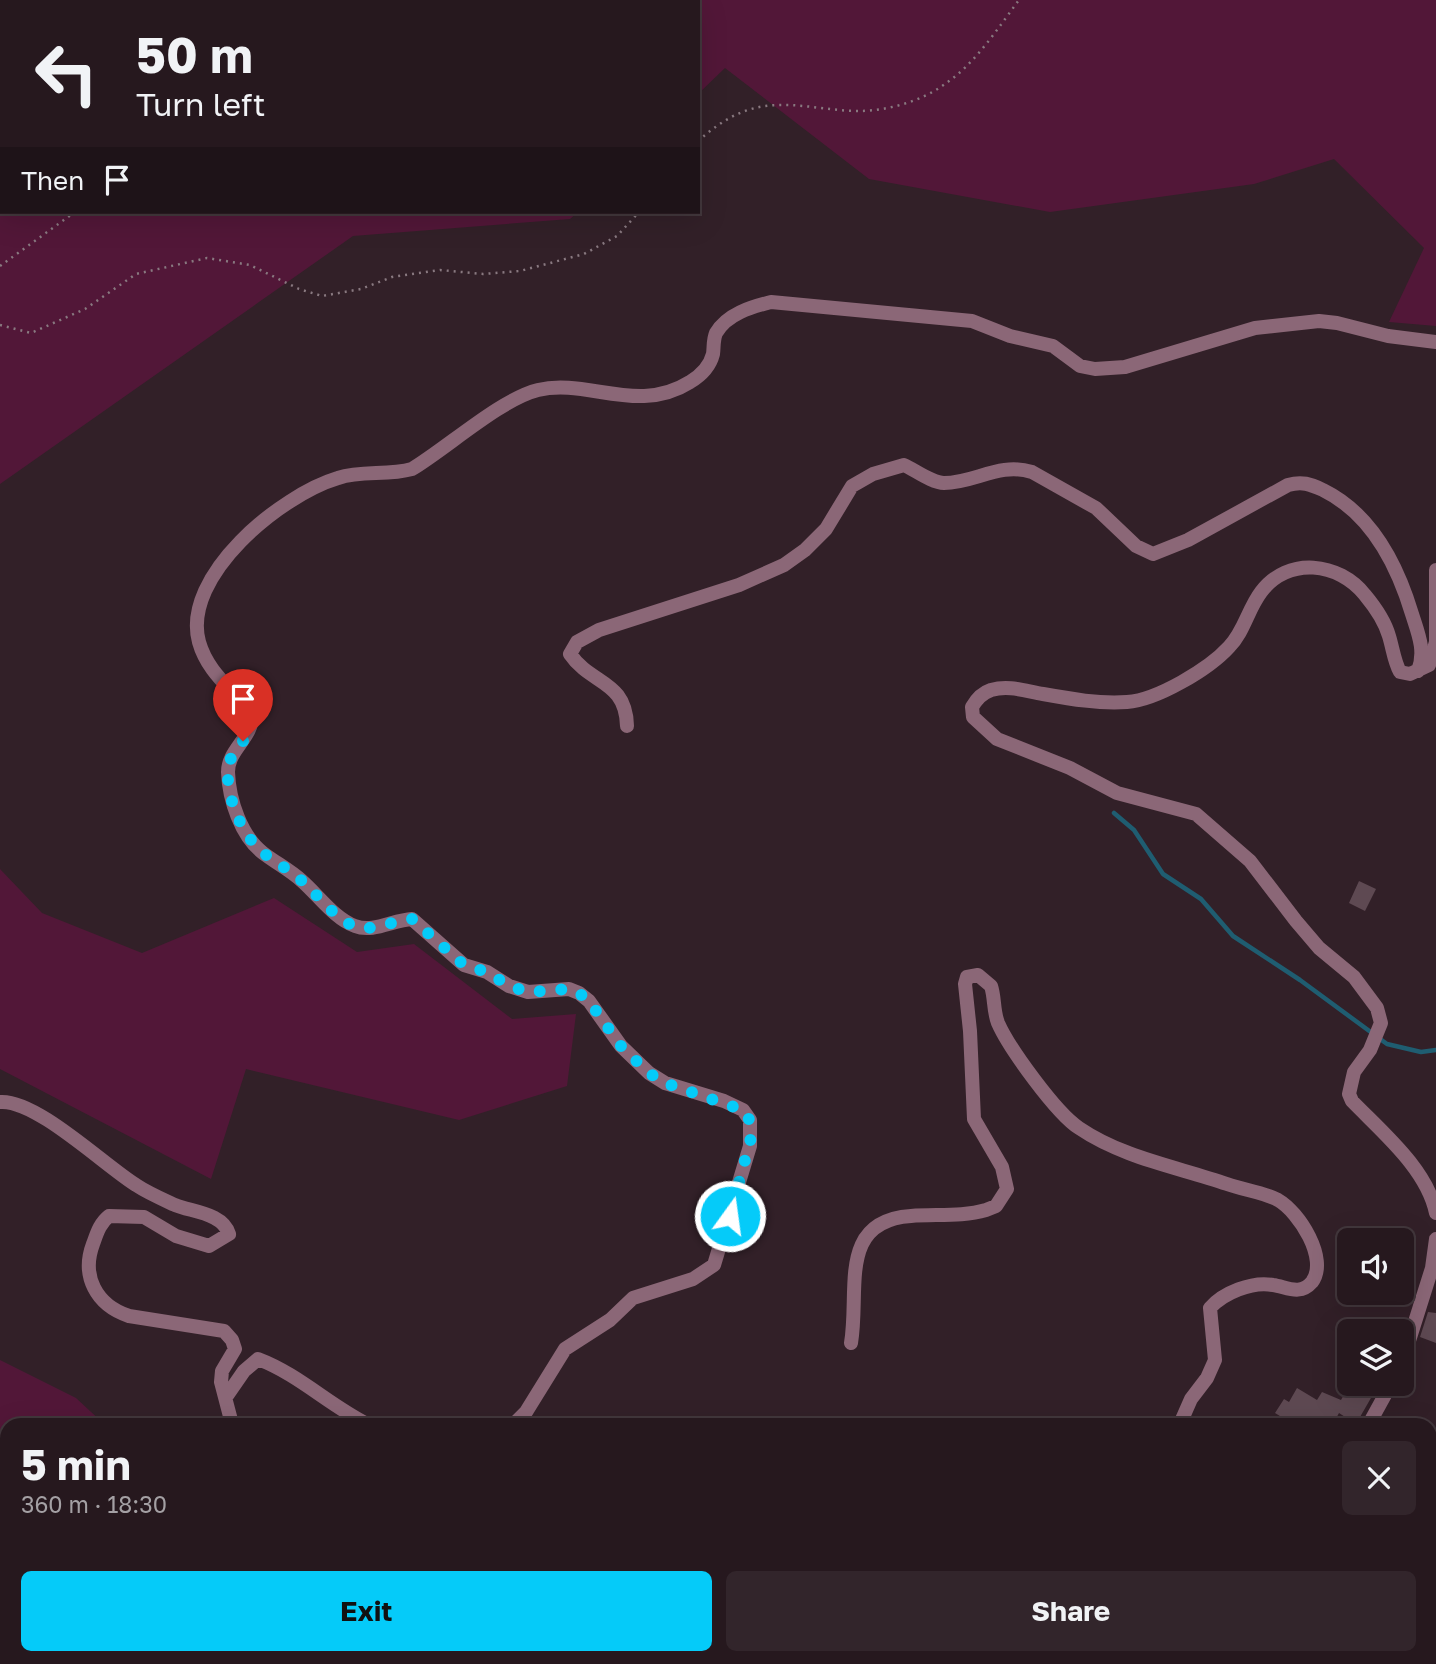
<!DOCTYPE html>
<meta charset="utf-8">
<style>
body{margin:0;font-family:"Golos Text",sans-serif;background:#32252b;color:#f1f3f6;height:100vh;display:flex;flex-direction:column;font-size:26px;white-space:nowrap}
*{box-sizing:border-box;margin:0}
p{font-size:23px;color:#a4a0a4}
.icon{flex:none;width:38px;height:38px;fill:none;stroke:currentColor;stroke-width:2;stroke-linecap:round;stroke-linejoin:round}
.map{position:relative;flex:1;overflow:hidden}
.side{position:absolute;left:0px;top:1418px;width:1437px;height:247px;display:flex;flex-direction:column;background:#26181e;border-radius:21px 21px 0 0;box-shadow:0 7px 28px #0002,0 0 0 2px #42373c}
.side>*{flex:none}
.hud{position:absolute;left:0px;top:0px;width:700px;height:214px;box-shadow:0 7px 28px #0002,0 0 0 2px #42373c;background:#26181e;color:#f1f3f6;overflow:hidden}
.tools{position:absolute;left:1337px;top:1228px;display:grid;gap:14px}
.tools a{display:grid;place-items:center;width:77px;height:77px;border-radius:10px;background:#26181e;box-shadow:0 7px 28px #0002,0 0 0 2px #42373c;font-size:35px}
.pin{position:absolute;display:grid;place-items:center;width:60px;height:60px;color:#fff;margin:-72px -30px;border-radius:50% 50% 50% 0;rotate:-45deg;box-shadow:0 0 7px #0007}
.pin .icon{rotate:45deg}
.me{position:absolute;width:77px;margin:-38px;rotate:14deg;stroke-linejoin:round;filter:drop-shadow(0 0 5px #0008)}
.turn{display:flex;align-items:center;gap:24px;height:147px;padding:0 21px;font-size:32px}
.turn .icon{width:91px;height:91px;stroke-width:2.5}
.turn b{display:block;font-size:49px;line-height:60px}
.then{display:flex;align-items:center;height:66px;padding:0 21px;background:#0003;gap:14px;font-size:26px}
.round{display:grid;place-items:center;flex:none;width:74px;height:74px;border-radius:10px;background:#32252b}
.head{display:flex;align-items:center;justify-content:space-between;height:119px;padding:0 21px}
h1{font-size:42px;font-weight:700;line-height:52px}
.button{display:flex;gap:14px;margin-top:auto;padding:14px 21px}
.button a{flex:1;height:80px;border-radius:10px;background:#05cbf9;color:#111;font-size:28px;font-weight:700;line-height:80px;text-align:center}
.button a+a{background:#32252b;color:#f1f3f6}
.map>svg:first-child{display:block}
</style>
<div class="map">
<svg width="1436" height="1664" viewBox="0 0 1436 1664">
<rect width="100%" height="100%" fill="#322028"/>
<path fill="#521738" d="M0,0H1436V326L1389,322L1424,248L1334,159L1254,184L1050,212L869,179L725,68L698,94V2H2V212H578L570,219L353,236L0,484Z
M0,869L42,913L142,953L274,898L357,952L414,944L512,1019L576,1014L567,1086L459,1120L246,1069L211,1179L0,1069Z
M0,1360L76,1398L104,1424H7V1657H207L222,1664H0Z"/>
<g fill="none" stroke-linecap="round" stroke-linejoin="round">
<path stroke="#1f5d71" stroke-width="4.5" d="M1114,813L1134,830L1163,874L1201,899L1233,936L1300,980L1387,1044L1421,1052L1436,1050"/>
</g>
<path fill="#5e4952" d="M1359,881L1376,889L1365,911L1349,903Z
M1428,1312L1436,1313V1343L1420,1337Z
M1350,1384H1379L1356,1424L1339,1413L1333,1424H1293L1275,1413L1284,1399L1289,1402L1297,1388L1317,1400L1322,1392L1341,1400Z"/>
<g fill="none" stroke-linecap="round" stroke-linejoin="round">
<path stroke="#897980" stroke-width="2.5" stroke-dasharray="2 5" stroke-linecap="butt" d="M323,2V0
M698,141C713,128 729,116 748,110C784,98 822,111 859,111C887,111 922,101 945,84C975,64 998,28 1019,0
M0,266L75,212
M0,325L31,333L85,309L136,274L207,258L250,265L299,289L322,296L361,289L392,277L440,270L483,274L520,271L584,254L617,236L639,212"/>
<path stroke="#8b6777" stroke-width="7" d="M1175,1664L1181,1657"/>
<path stroke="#8b6777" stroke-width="14" d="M1436,570V641
M1436,642L1429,665L1410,674L1400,672C1394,661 1393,649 1389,636C1385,622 1375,607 1365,595C1339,562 1288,556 1261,592C1248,609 1244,632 1229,647C1209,669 1157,700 1127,702C1099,704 1071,699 1043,694C1025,691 1009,685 991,690C982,693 976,700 972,707L973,717L997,739L1070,768L1117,793L1196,814L1250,861L1296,921L1319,948L1354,977L1377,1008L1381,1023L1370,1050L1354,1072L1349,1094L1352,1101C1382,1132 1427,1169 1436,1213
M627,726C626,680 591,685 570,654L577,642L599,630L739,585L784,565L805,550L826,529L852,486L873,474L904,465C915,470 932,483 944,483C975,483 999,462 1032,472L1096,508L1136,546L1153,554L1188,540L1288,485C1302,481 1310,484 1323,490C1372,514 1397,564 1412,614C1418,633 1426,651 1418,671
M0,1102C36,1099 105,1166 136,1185C148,1193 162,1199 175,1205C192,1212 223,1213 229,1234L209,1246L176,1236L144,1217L109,1216C100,1223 97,1233 93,1244C81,1276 96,1305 129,1316L224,1331L232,1340L235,1349L222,1371L221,1382L232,1424
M851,1343C860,1290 837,1221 911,1216C936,1214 962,1217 986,1210L996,1206L1007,1189L1002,1167L974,1119L970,1031L965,984L967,977L978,975L991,986C995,998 993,1010 998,1023C1009,1048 1056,1113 1079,1128C1123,1158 1178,1167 1227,1184C1243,1190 1263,1192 1278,1200C1299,1212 1329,1259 1312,1282C1300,1296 1287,1287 1273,1285C1252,1281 1223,1293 1210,1308L1215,1360L1207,1378L1191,1399L1180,1424
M1402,1363L1432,1268L1436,1239
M226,1397L244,1371L258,1359C298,1374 329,1405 367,1424
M514,1424L526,1412L565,1349L610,1320L633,1298L693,1279L714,1265L750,1146V1120L743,1110L724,1101L665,1083L649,1073L621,1046L589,1001L579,993L569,989L528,992L509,986L487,972L464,965L412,919C393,920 373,933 355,926C335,919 318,895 302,881C290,870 276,863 263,853C241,836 229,800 228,772C228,749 253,738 252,715C234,690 208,674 199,642C181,576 281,495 338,478C362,470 387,476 412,469C447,448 501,399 538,390C587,378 638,415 690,382C700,376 710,366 713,354C714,347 713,340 716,333C727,314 751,307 771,302L972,321L1010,336L1053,346L1080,366L1095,369L1125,367L1255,328L1319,321L1337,323L1388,336L1436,342
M1369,1424L1391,1384
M1430,1465L1436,1467
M339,1657L344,1664
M735,1657L737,1664
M1404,1657V1664"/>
</g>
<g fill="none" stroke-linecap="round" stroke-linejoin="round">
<path stroke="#05cbf9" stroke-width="12" stroke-dasharray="0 21.6" d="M243,741C236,749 229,758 228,769C226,795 240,830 258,848C271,861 288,868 301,880C317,894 334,918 354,926C372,933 393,920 412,919L464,965L487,972L509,986L528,992L569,989L579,993L589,1001L621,1046L649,1073L665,1083L743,1110L750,1121L752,1134L730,1216"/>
</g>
</svg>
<div class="tools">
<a><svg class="icon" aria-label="sound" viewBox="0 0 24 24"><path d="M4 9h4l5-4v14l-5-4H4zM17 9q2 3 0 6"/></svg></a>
<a><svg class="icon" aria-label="layers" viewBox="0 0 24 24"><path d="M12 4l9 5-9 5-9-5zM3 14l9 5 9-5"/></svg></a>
</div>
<div class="pin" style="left:243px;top:741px;background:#d93025"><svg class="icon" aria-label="arrive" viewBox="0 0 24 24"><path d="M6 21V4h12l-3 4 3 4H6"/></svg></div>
<svg class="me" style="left:730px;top:1216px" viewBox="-20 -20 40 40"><circle r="17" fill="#05cbf9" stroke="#fff" stroke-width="3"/><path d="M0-11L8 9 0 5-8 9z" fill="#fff"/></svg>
<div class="hud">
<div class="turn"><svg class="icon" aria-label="left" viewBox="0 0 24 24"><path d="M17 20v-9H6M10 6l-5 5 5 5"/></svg><div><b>50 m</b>Turn left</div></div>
<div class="then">Then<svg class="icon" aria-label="arrive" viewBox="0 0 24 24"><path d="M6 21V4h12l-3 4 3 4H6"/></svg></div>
</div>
<section class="side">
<div class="head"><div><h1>5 min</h1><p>360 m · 18:30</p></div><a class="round"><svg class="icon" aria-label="close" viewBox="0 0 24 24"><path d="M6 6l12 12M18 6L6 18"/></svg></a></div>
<div class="button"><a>Exit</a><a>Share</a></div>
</section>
</div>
